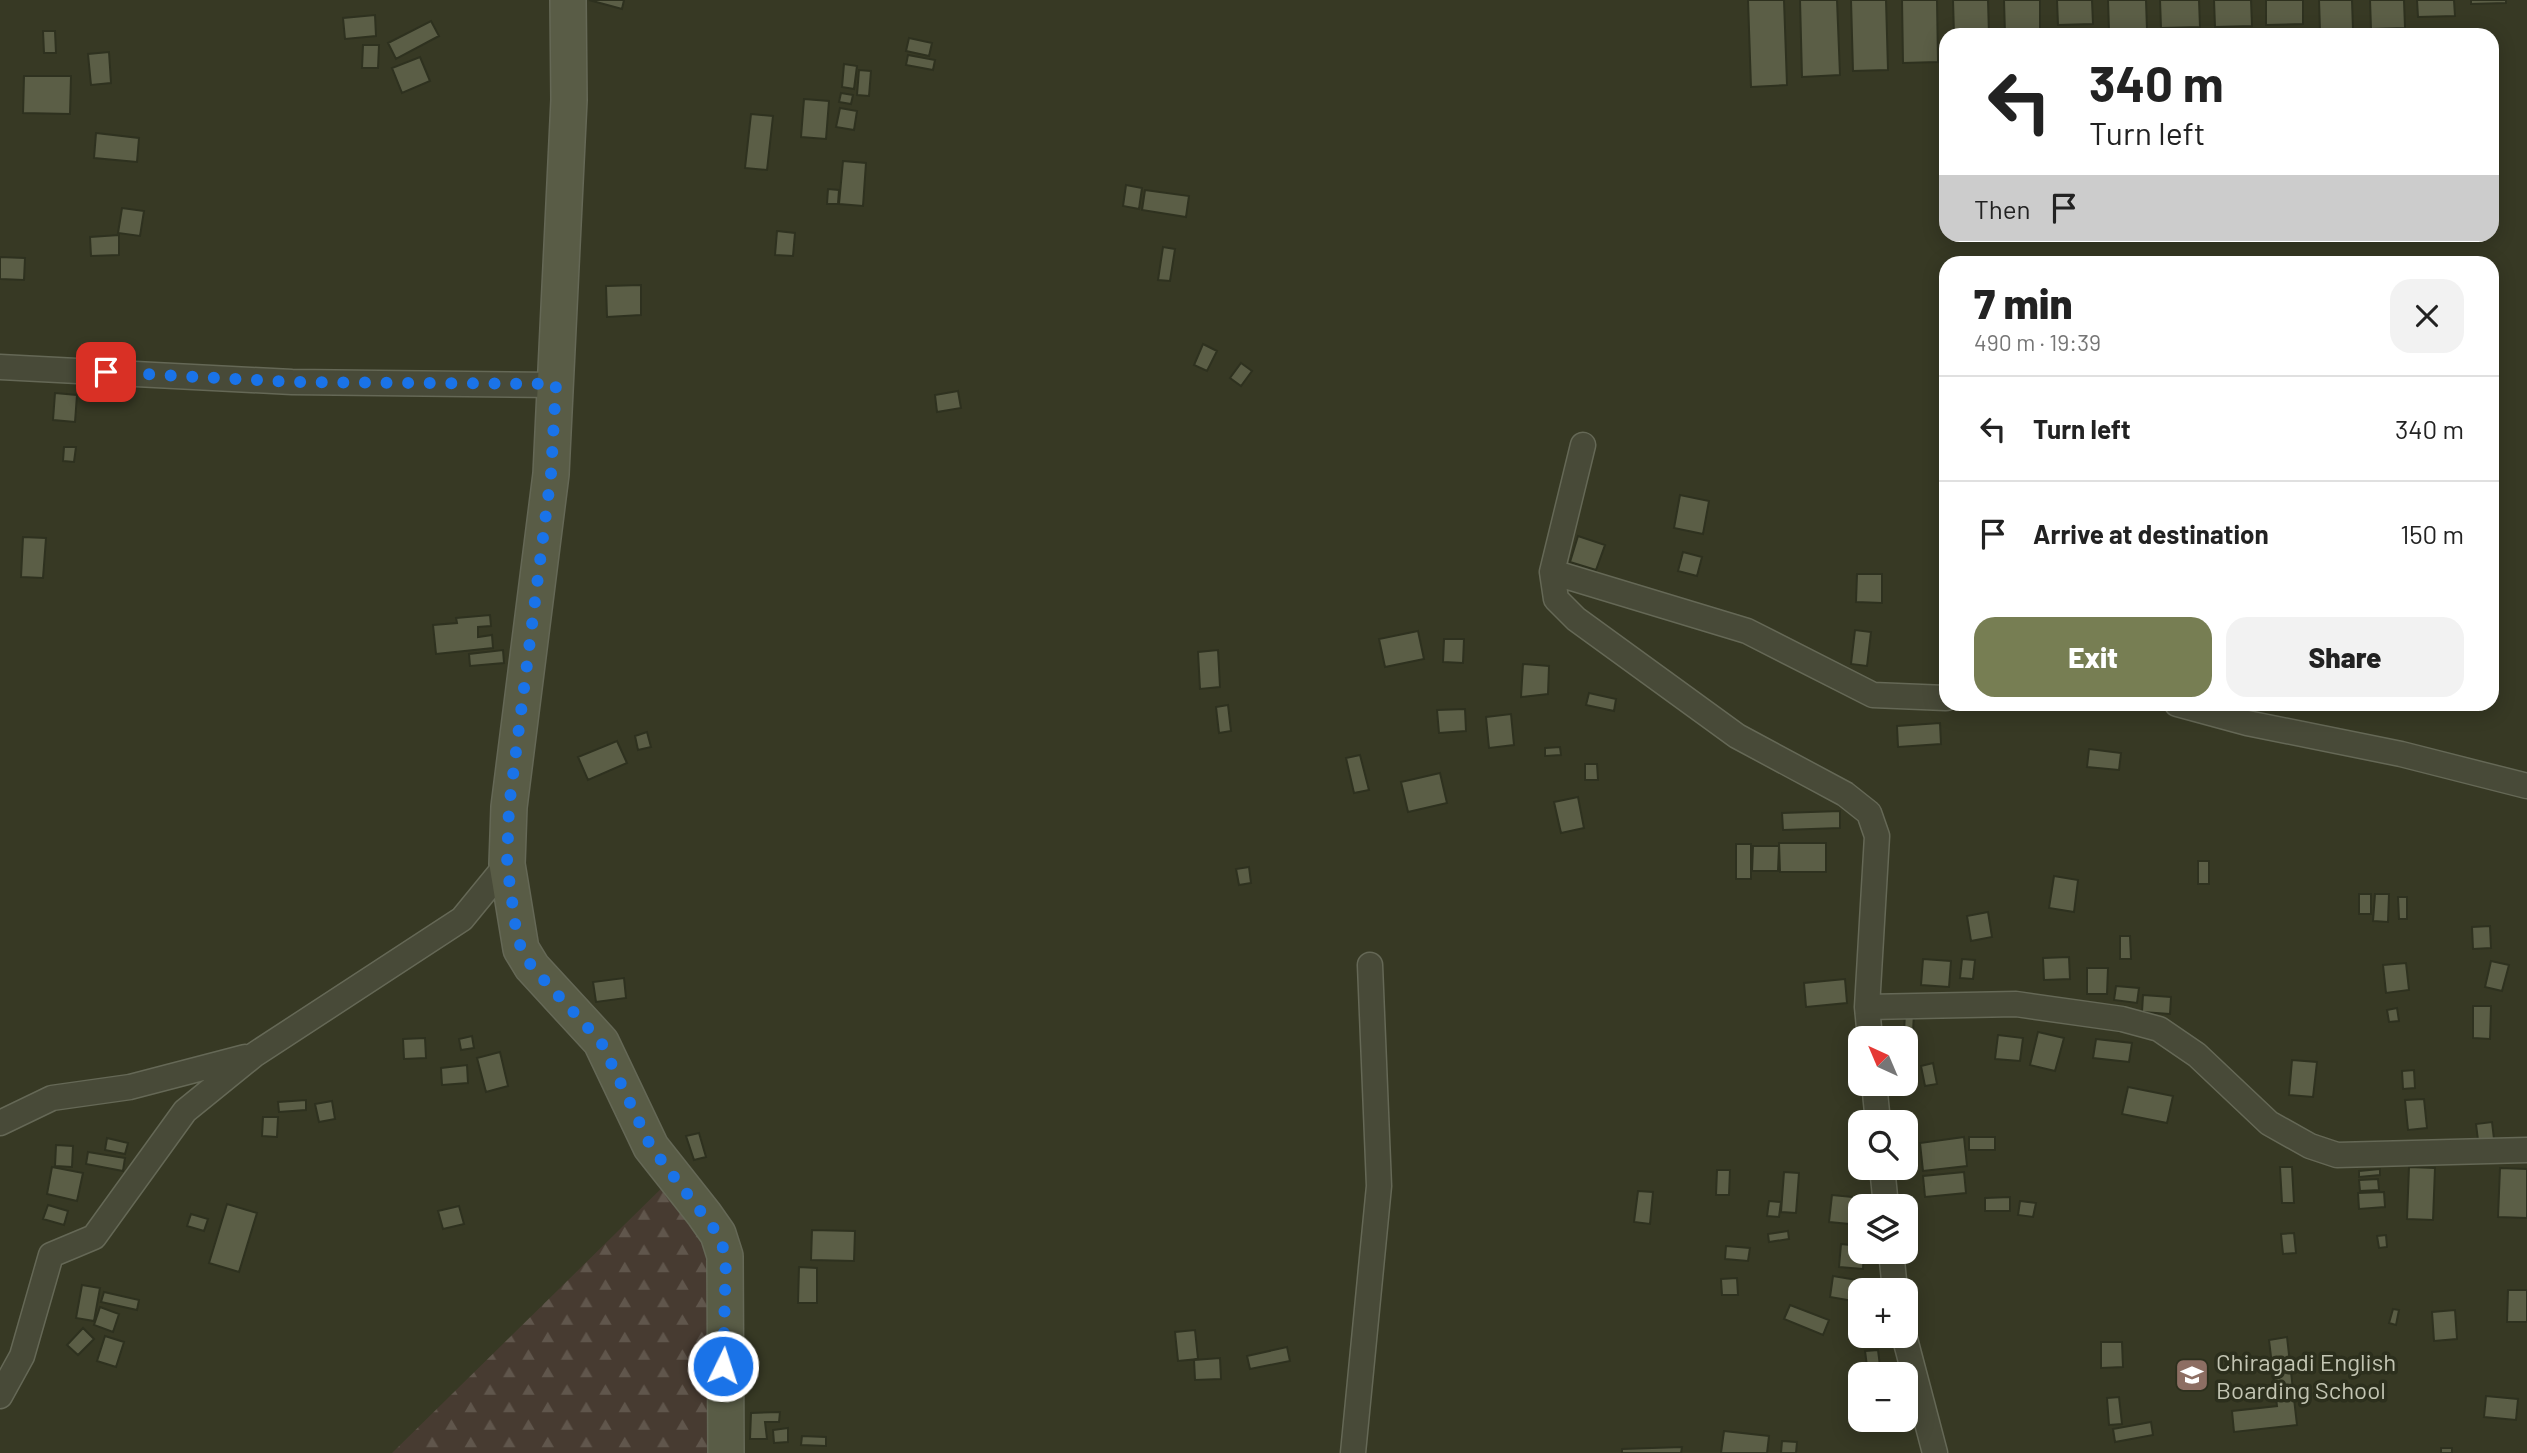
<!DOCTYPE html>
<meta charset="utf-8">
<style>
body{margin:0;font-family:Barlow,sans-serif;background:#f2f2f2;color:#222;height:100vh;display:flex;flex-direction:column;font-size:26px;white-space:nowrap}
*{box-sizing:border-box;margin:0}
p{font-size:23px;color:#767676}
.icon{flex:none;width:38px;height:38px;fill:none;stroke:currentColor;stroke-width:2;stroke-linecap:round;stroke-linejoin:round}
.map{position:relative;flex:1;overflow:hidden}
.details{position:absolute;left:1939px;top:256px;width:560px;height:455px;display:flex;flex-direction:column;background:#fff;border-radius:21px;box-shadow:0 4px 18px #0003}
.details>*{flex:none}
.guide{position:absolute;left:1939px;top:28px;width:560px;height:214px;border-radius:21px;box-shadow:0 4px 18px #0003;background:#fff;color:#222;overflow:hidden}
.needle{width:46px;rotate:316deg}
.tools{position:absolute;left:1848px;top:1026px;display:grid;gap:14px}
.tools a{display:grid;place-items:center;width:70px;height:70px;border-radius:14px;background:#fff;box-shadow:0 4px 18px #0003;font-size:35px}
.pin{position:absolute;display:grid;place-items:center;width:60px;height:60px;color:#fff;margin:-30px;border-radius:14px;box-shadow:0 4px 10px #0006}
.me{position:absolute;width:77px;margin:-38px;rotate:4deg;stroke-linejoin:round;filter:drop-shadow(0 0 5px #0008)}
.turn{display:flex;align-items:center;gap:24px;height:147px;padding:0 35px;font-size:32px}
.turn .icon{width:91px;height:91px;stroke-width:2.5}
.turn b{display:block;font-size:49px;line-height:60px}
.then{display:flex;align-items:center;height:66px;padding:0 35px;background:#0003;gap:14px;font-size:26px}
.round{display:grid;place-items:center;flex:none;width:74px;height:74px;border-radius:21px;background:#f2f2f2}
.overview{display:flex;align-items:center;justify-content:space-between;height:119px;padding:0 35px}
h1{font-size:42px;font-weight:800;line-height:52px}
.primary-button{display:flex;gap:14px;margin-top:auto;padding:14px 35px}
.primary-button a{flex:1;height:80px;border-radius:21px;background:#777e53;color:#fff;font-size:28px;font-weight:800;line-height:80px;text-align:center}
.primary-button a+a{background:#f2f2f2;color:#222}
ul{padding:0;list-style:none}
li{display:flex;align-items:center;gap:21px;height:105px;padding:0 35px;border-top:2px solid #e0e0e0}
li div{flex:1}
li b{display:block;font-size:26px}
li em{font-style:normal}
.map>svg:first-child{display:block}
</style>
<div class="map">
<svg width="2527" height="1453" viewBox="0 0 2527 1453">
<defs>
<pattern id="forest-firs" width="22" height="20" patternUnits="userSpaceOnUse" patternTransform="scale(1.75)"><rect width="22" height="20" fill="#473b31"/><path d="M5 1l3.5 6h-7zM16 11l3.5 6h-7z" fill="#60564c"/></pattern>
</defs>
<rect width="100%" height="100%" fill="#373924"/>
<path fill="url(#forest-firs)" d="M673,1177L704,1214L726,1453H392Z"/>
<path fill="#5b5e46" stroke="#2e311f" stroke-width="2" d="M589,0H624L622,9Z
M1748,0H1784L1787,85L1751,87Z
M1800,0H1837L1840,75L1802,77Z
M1851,0H1886L1888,70L1853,71Z
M1902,0H1937L1938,62L1903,63Z
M1953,0H1988L1989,35H1954Z
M2004,0H2040V35H2005Z
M2057,0H2092L2093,24L2058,25Z
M2108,0H2146L2147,30L2109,31Z
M2160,0H2199L2200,27L2161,28Z
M2214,0H2251L2252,26L2215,27Z
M2266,0H2303V24L2266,25Z
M2319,0H2352L2353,30L2320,31Z
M2370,0H2404L2405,28L2371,29Z
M2417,0H2454L2455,16L2418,17Z
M2471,0H2506V3L2471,4Z
M375,15L376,36L345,39L343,18Z
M431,21L439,36L396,59L388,43Z
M43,31H55L56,53H44Z
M909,38L932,43L929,56L906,51Z
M363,45H379L378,68H362Z
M109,52L111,83L91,85L88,54Z
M908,55L935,60L933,70L906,65Z
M420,57L430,81L402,93L392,68Z
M844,64L857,66L854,89L842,87Z
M859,70L871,71L869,96L857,95Z
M24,76H71L70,114L23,113Z
M841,93L853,95L851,104L839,102Z
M804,99L829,101L826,139L801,137Z
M840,108L857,111L854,130L836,127Z
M751,114L773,116L767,170L745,168Z
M96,133L139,138L137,162L94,158Z
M843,161L866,163L863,206L839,204Z
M1126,185L1142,188L1139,209L1123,206Z
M828,189L839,190L838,204H827Z
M1145,190L1189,196L1186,217L1142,210Z
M122,208L144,211L140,236L118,233Z
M777,231L795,233L793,256L775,255Z
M119,235V255L91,256L90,237Z
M1163,247L1175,249L1170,281L1158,280Z
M0,257L25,258L24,280L0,279Z
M641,285V315L607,317L606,286Z
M1203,344L1217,351L1207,371L1194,365Z
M1241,363L1252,371L1241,386L1230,378Z
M958,391L961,408L937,412L935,395Z
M55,393L77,395L75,422L53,420Z
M64,447H76L74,462L63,461Z
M1680,495L1709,501L1703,534L1674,528Z
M1578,536L1605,545L1596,570L1570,562Z
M23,537L46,538L43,578L21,577Z
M1683,552L1702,557L1697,576L1678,571Z
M1857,574H1882V603L1856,602Z
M490,615L491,626L478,627V637L492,635L493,648L436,654L433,625L457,623L456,618Z
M1855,630L1871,632L1867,666L1851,664Z
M1418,631L1424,659L1385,667L1379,639Z
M1444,639H1464L1463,663L1443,662Z
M503,650L504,663L470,666L469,654Z
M1218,650L1220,687L1200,689L1198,652Z
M1523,664L1549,666L1548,694L1521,697Z
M1589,693L1616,699L1614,711L1586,705Z
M1228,705L1231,731L1219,733L1216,707Z
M1465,709L1466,731L1439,733L1437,710Z
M1511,714L1514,745L1489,748L1486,717Z
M1940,723L1941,744L1898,747L1897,726Z
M647,732L651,747L638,750L635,736Z
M617,741L627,763L588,780L578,757Z
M1560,747L1561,755L1545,756V748Z
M2089,749L2121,753L2119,770L2087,767Z
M1360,755L1369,790L1354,793L1346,758Z
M1585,764H1597L1598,780H1585Z
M1440,773L1447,803L1408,812L1401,782Z
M1578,797L1584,828L1561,833L1554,802Z
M1840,811V828L1783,830L1782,813Z
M1779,843H1826V872H1780Z
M1736,844H1751V879H1736Z
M1753,846H1779L1778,871H1752Z
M2198,861H2209V884H2198Z
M1249,867L1251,883L1239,885L1236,869Z
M2054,876L2078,880L2074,912L2049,908Z
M2359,894H2371V914H2359Z
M2375,894H2389L2388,922L2373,921Z
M2398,897H2407V919H2399Z
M1988,912L1992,937L1971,941L1967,916Z
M2490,926L2491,948L2473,949L2472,927Z
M2120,936H2130L2131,959H2120Z
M2069,957L2070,979L2044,980L2043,958Z
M1923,959L1951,961L1949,987L1921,985Z
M1962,959L1975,960L1973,979L1960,978Z
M2491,961L2509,965L2502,991L2485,987Z
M2406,963L2409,990L2386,993L2383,965Z
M2087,968H2108L2107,994H2087Z
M624,978L626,998L596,1002L593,982Z
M1845,979L1847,1003L1806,1007L1804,983Z
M2116,986L2139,988L2137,1003L2114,1000Z
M2143,995L2171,997L2170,1014L2142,1012Z
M2473,1006H2491L2490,1039L2473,1038Z
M2397,1008L2399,1021L2389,1022L2387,1010Z
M1905,1011H1914L1913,1034H1904Z
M2038,1032L2064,1038L2055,1071L2030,1065Z
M1998,1035L2023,1038L2020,1061L1995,1059Z
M472,1036L474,1048L461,1050L459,1039Z
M425,1038L426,1058L404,1059L403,1039Z
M2096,1039L2132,1043L2129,1062L2093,1058Z
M500,1052L508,1086L486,1092L477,1058Z
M2292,1060L2317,1062L2313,1097L2289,1095Z
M1933,1063L1937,1084L1925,1086L1921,1066Z
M467,1065L468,1083L442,1085L441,1068Z
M2414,1070L2415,1088L2403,1089L2402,1071Z
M2128,1087L2173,1096L2167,1123L2122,1114Z
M2424,1099L2427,1128L2408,1130L2405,1100Z
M306,1100V1110L279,1112L278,1102Z
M332,1101L335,1119L319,1122L315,1104Z
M263,1117H278L277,1137L262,1136Z
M2492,1122L2494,1139L2478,1140L2476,1124Z
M699,1133L706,1157L694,1160L686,1136Z
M1964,1137L1967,1166L1923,1171L1920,1143Z
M1969,1137H1995V1150H1969Z
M107,1138L128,1143L125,1154L105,1150Z
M56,1145L73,1146L72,1167L55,1166Z
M88,1152L125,1158L123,1171L86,1164Z
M52,1167L83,1173L77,1201L47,1194Z
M2280,1167H2292L2294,1203H2282Z
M2409,1167L2435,1168L2433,1220L2407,1219Z
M2500,1168L2527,1169V1218L2498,1217Z
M2380,1169V1175L2359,1177V1171Z
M1717,1170H1730L1729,1195H1716Z
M1784,1172L1799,1173L1796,1213L1781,1212Z
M1964,1172L1966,1193L1925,1197L1923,1176Z
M2378,1179L2379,1190L2360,1191L2359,1180Z
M1638,1191L1653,1192L1650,1224L1634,1222Z
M2384,1192L2385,1207L2359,1209L2358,1193Z
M1832,1195L1863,1198L1860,1225L1829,1222Z
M2010,1197V1211H1985V1198Z
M1769,1201L1781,1202L1779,1217L1767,1216Z
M2020,1201L2036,1203L2033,1217L2018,1215Z
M227,1204L257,1213L239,1272L209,1263Z
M48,1205L68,1211L64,1225L43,1219Z
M459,1206L464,1224L443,1229L438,1211Z
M191,1214L208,1219L204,1231L187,1226Z
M812,1230L855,1231L854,1261L811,1260Z
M1788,1231L1789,1239L1769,1242L1768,1234Z
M2294,1233L2296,1253L2283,1254L2281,1234Z
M2386,1235L2387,1247L2379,1248L2377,1236Z
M1841,1244L1860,1246V1251H1864L1863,1269L1839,1267Z
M1726,1246L1750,1248L1748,1261L1725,1259Z
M799,1267L817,1268V1303H798Z
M1833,1276L1863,1281L1859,1302L1830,1297Z
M1737,1278L1738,1295H1722L1721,1279Z
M82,1285L100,1288L94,1321L76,1318Z
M2508,1290H2527V1322H2507Z
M104,1292L139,1300L137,1310L101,1302Z
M1790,1305L1829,1320L1823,1335L1784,1319Z
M100,1307L119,1314L113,1332L94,1325Z
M2393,1309L2399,1310L2396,1325L2389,1323Z
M2455,1310L2457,1339L2434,1341L2432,1312Z
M83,1328L94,1339L78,1355L67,1345Z
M1195,1330L1198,1359L1178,1361L1175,1332Z
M105,1336L124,1342L116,1367L97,1361Z
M2287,1337L2297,1425L2234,1432L2232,1411L2277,1406L2269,1340Z
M2101,1342H2122L2123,1367L2101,1368Z
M1287,1347L1290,1361L1250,1369L1247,1356Z
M1878,1350L1881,1374H1868L1865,1351Z
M1220,1358L1221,1379L1195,1380L1194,1360Z
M2486,1396L2518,1399L2516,1420L2484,1417Z
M2119,1397L2122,1424L2109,1425L2107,1398Z
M780,1412L779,1422H765L767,1439H750L751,1413Z
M2151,1422L2153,1435L2115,1442L2113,1429Z
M788,1428V1442L774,1443L773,1430Z
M1724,1431L1769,1436L1767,1453H1721Z
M802,1436L826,1437V1446L801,1445Z
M1782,1441L1797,1442L1796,1453H1781Z
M1682,1447L1681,1453H1622V1449Z
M2441,1448H2452V1453H2441Z"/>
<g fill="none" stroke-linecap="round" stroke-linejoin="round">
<g stroke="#656856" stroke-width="27">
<path id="minor" d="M0,367L292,382L557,385
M1583,445L1552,572L1556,599L1576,619L1737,736L1845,794L1869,813L1877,836L1867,1007L1870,1038
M1552,572L1747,631L1873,695L1946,698
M2177,704L2247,723L2401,754L2527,786
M1867,1007L2016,1004L2122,1019L2159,1029L2197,1055L2269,1123L2310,1146L2337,1155L2527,1150
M1874,1083L1878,1122
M0,1123L52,1098L130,1087L245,1057
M1882,1167L1886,1206
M1891,1251L1895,1290
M1904,1335L1935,1453
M0,1396L22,1356L51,1255L94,1237L185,1111L254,1055L462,919L507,864
M1353,1453L1379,1186L1370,965"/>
</g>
<g stroke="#656856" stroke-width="38">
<path id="secondary" d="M568,0L569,100L551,474L509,807L507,864L521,949L532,967L601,1042L651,1147L704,1214L718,1234L725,1256L726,1453"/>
</g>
<use href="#minor" stroke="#484a38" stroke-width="24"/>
<use href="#secondary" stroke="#595c46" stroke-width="35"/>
</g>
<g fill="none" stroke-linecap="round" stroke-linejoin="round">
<path stroke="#1a73e8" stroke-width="12" stroke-dasharray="0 21.6" d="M106,372L292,382L556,384L551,474L509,807L507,864L516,930L521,948L532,967L601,1042L651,1147L718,1234L726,1256L723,1366"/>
</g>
<defs>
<g id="school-square" transform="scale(1.75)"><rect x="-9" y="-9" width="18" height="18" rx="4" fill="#8d6e63" stroke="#2c2f1d"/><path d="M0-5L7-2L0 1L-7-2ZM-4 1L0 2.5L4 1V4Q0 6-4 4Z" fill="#fff"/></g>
</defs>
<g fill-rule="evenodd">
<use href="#school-square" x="2192" y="1375"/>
</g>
<g text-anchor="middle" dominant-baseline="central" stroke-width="7" stroke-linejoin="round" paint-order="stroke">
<g font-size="24" fill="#c3c5b3" stroke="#2c2f1d" text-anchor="start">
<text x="2216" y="1361">Chiragadi English<tspan x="2216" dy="28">Boarding School</tspan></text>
</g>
</g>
</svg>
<div class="tools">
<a><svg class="needle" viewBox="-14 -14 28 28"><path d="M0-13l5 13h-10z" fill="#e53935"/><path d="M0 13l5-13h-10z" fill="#767676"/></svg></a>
<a><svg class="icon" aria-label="search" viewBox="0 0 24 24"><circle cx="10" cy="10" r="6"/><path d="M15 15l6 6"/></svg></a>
<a><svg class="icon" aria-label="layers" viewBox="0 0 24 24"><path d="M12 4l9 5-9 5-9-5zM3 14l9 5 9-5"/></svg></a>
<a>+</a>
<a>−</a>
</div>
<div class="pin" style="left:106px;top:372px;background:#d93025"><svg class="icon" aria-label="arrive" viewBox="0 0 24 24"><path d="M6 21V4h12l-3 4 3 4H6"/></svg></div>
<svg class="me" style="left:723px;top:1366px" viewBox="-20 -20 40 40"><circle r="17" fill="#1a73e8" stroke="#fff" stroke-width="3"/><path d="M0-11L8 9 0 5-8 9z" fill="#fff"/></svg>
<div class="guide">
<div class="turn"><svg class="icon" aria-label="left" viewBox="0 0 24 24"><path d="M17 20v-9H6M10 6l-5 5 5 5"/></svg><div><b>340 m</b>Turn left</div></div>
<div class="then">Then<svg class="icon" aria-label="arrive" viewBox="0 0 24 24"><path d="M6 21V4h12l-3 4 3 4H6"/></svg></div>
</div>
<section class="details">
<div class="overview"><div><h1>7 min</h1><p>490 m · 19:39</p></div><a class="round"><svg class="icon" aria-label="close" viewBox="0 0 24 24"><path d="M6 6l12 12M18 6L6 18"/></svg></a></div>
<ul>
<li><svg class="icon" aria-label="left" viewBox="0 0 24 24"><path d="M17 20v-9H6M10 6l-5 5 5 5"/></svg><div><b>Turn left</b></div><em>340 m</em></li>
<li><svg class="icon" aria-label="arrive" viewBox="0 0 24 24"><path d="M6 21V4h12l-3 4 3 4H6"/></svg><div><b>Arrive at destination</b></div><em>150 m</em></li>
</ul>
<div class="primary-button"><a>Exit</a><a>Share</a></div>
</section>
</div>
